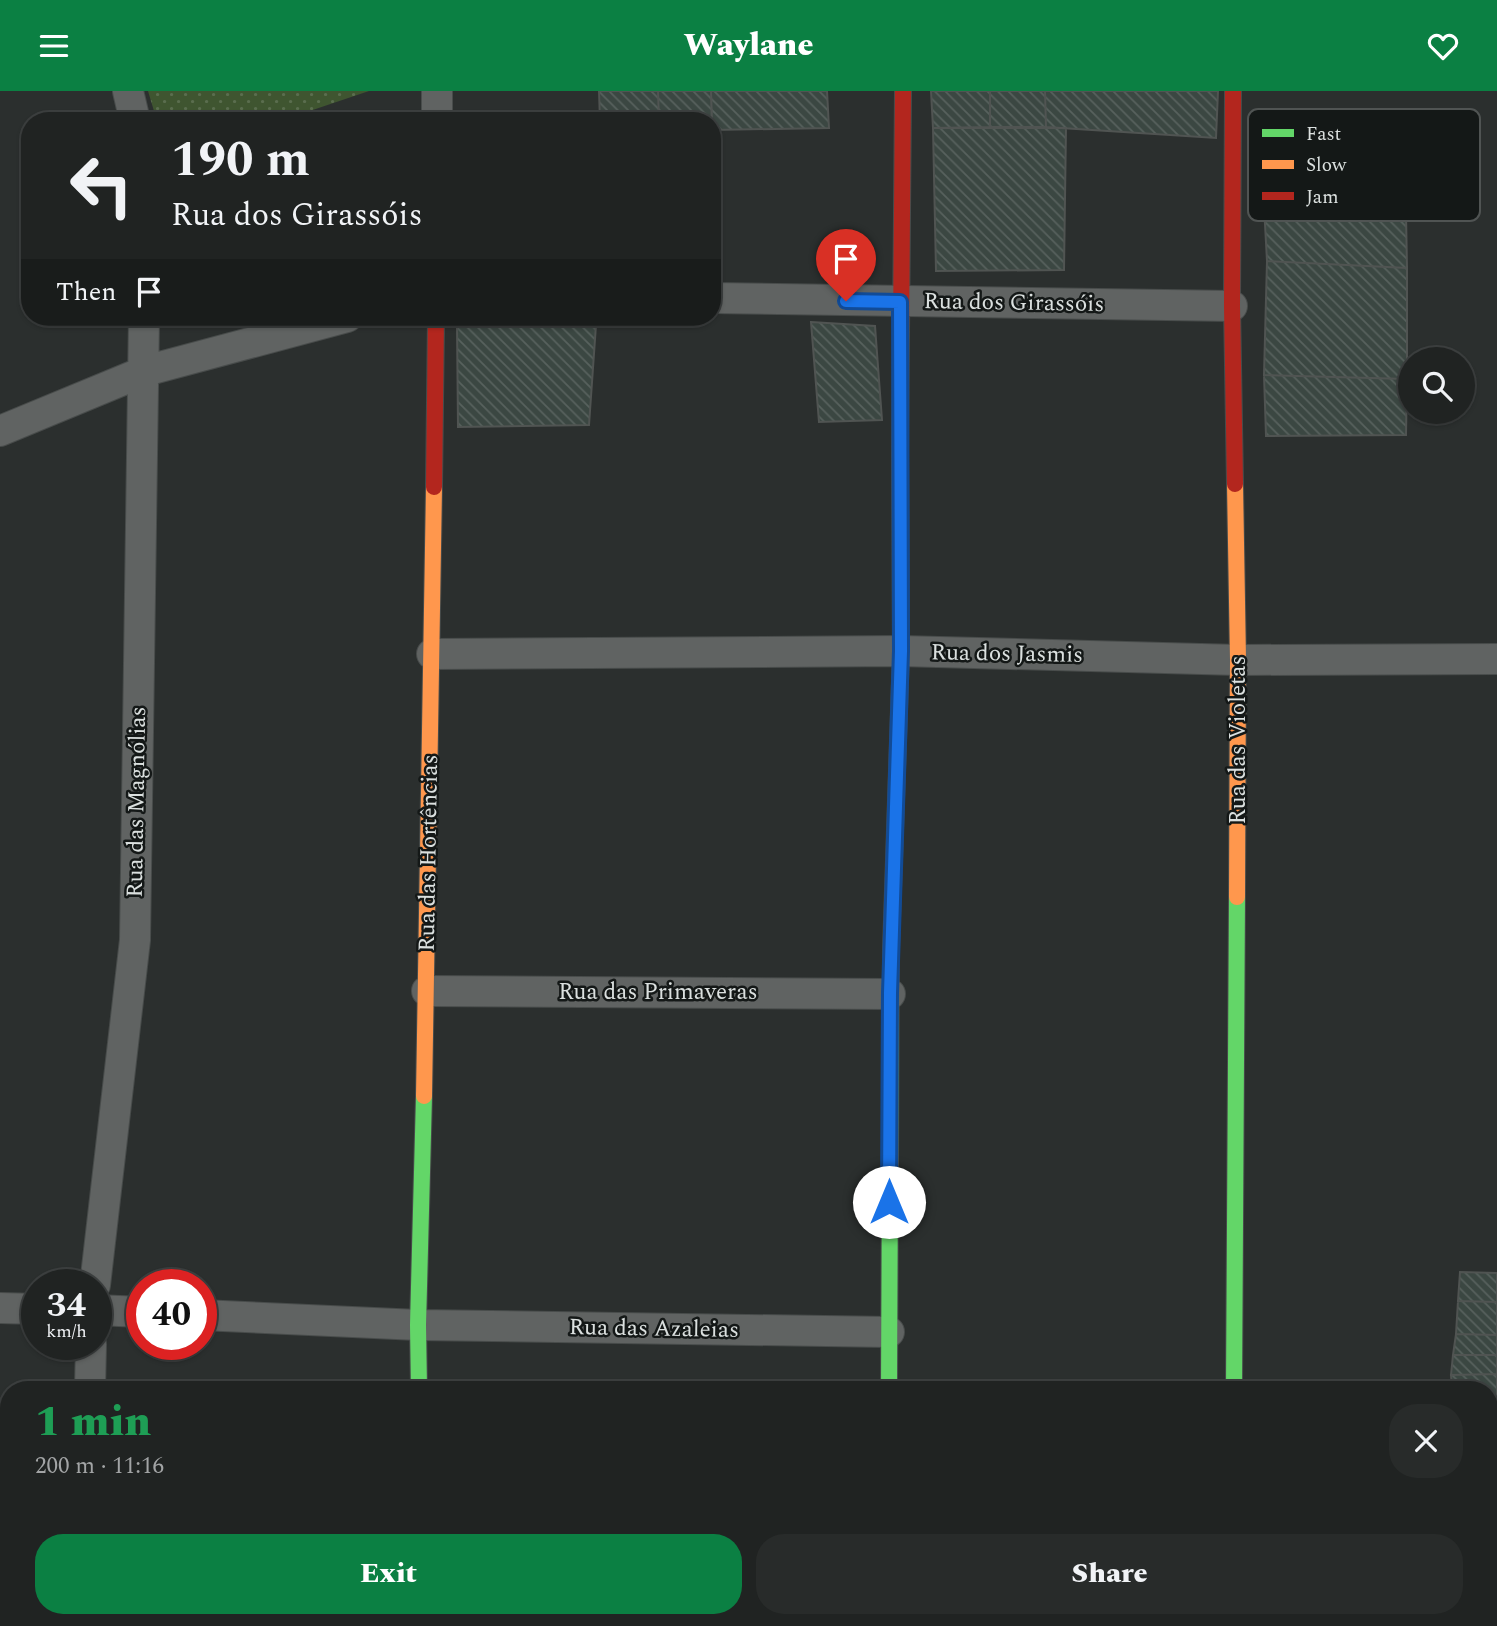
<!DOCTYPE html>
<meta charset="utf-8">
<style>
body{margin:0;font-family:Spectral,serif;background:#282b2a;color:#f1f3f6;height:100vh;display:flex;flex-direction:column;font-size:26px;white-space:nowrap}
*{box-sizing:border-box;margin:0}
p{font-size:23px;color:#a2a4a5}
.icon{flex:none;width:38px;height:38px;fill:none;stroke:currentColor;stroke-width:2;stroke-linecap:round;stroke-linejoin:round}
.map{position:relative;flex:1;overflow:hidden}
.drawer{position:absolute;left:0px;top:1290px;width:1498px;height:247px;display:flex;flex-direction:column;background:#202322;border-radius:28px 28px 0 0;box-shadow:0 2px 5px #0004,0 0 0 2px #3d4040}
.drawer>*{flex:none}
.hud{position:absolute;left:21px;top:21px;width:700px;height:214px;border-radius:28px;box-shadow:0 2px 5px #0004,0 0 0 2px #3d4040;background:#202322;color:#f1f3f6;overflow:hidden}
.buttons{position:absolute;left:1398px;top:256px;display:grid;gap:14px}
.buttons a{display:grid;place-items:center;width:77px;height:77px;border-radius:50%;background:#202322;box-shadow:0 2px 5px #0004,0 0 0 2px #3d4040;font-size:35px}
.speed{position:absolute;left:21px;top:1178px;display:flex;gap:14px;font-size:35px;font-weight:700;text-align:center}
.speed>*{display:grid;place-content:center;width:91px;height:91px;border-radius:50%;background:#202322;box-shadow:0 2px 5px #0004,0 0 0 2px #3d4040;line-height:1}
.speed small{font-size:18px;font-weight:400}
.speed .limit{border:10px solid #d22;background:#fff;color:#111}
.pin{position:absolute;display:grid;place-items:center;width:60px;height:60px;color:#fff;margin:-72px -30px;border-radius:50% 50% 50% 0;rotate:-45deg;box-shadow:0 0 7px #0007}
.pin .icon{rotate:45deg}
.me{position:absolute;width:77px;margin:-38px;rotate:0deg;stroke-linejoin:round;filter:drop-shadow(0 0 5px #0008)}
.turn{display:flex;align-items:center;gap:24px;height:147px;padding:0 35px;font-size:32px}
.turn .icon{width:91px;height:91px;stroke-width:2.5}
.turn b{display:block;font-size:49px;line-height:60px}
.then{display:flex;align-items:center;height:66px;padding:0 35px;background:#0003;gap:14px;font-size:26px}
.round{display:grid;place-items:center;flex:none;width:74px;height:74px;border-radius:28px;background:#282b2a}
.headline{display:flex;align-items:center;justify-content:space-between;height:119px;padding:0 35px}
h1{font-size:42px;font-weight:800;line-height:52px;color:#1e9e55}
.cta{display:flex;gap:14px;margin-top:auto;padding:14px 35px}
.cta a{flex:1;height:80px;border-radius:28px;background:#0b8043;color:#fff;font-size:28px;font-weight:800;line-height:80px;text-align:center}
.cta a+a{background:#282b2a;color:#f1f3f6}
header{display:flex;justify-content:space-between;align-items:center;height:91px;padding:0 35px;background:#0b8043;color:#fff;font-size:32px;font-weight:800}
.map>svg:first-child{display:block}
</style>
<header><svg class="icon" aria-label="menu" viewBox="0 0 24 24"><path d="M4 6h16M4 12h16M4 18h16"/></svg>Waylane<svg class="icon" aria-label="heart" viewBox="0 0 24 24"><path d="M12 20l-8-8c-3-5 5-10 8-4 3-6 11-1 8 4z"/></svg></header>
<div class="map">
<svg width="1497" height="1535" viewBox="0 0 1497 1535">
<defs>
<pattern id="green-dots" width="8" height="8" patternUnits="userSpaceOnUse" patternTransform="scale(1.75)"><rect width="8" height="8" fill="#3f5530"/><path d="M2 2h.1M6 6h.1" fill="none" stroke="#5a6d4e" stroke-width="1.8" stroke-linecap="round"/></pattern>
<pattern id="building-back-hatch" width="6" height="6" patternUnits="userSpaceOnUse" patternTransform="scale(1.75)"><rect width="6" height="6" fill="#3b4742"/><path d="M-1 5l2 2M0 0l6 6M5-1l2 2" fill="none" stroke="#57615d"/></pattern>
</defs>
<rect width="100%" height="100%" fill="#2b2f2e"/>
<path fill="url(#green-dots)" d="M148,0H369L280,30H157Z"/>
<path fill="url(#building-back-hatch)" stroke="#505452" stroke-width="2" d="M599,0H658L659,30H600Z
M658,0H711L712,30H659Z
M711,0H827L829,37L712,39Z
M931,0H990V36L933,37Z
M990,0H1045L1046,36H990Z
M1045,0H1218L1216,47L1046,36Z
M933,37H1066L1064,179L936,180Z
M1264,115L1406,123L1407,177L1267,170Z
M1267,170L1407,177V288L1264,284Z
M811,231L875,235L882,329L819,331Z
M457,234H596L589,334L458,336Z
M1264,284L1407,288L1406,344L1266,345Z
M1460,1181L1497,1182V1211L1458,1210Z
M1458,1210L1497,1211V1244L1456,1243Z
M1456,1243L1497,1244V1264H1453Z
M1453,1264H1497V1283L1451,1284Z
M1497,1283V1311H1489V1298H1452L1451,1284Z"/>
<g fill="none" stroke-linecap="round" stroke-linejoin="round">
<g stroke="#484c4b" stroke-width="32">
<path id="street" d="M128,0L135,30
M437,30V0
M712,207L1232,215
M0,340L145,280L347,226
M432,563L901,560L1238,569L1497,568
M427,900L890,903
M95,1194L135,849L144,226
M0,1217L37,1218
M96,1219L142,1221
M201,1224L418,1234L889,1241
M90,1298L91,1253
M422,1528V1535
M84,1535L85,1528
M888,1535V1528
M1232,1535V1528"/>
</g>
<g stroke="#484c4b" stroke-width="18">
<path id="fast" d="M419,1298L418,1234L424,1005
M889,1298L891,858
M1234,1298L1237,806"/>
</g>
<g stroke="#484c4b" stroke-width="18">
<path id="slow" d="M1235,393L1238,569L1237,806
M891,858L901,560L900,364
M424,1005L434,396"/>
</g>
<g stroke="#484c4b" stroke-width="18">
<path id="jam" d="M1233,0L1232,215L1235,393
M900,364L903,0
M434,396L436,226"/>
</g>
<use href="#street" stroke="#606362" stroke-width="30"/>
<use href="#fast" stroke="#63d668" stroke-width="16"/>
<use href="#slow" stroke="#ff974d" stroke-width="16"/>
<use href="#jam" stroke="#b3261e" stroke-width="16"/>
</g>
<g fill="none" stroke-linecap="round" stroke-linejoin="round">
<g stroke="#114b97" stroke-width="18">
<path id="route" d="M846,210L900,211L901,560L890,902L889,1111"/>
</g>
<use href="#route" stroke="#1a73e8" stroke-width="12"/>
</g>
<g text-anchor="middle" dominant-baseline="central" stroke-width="5" stroke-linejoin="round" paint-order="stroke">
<g font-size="23" fill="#dbe0df" stroke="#141817">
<text transform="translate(1014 212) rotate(1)">Rua dos Girassóis</text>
<text transform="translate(1007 563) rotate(1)">Rua dos Jasmis</text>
<text transform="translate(1238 649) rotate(-90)">Rua das Violetas</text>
<text transform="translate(137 711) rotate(-89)">Rua das Magnólias</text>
<text transform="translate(429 762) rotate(-89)">Rua das Hortências</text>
<text x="658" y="901">Rua das Primaveras</text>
<text transform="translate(654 1238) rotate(1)">Rua das Azaleias</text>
</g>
</g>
<rect x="1248" y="18" width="232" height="112" rx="10" fill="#141817" stroke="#505453" stroke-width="2"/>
<rect x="1262" y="38" width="32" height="8" fill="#63d668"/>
<rect x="1262" y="69" width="32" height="9" fill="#ff974d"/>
<rect x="1262" y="101" width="32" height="8" fill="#b3261e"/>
<g font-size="19" fill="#dbe0df">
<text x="1306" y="49">Fast</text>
<text x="1306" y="80">Slow</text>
<text x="1306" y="112">Jam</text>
</g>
</svg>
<div class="buttons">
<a><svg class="icon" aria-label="search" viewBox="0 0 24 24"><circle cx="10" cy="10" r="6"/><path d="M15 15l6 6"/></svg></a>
</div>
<div class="speed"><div>34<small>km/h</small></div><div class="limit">40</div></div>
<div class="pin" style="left:846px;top:210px;background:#d93025"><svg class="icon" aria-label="arrive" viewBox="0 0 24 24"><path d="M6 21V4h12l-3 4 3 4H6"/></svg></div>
<svg class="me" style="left:889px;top:1111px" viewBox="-20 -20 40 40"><circle r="19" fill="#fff"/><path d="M0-13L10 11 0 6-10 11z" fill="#1a73e8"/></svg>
<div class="hud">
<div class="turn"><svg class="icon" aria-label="left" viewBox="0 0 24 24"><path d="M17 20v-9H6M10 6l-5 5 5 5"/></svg><div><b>190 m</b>Rua dos Girassóis</div></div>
<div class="then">Then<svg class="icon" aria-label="arrive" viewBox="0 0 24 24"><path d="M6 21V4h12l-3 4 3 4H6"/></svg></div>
</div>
<section class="drawer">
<div class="headline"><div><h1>1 min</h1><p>200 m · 11:16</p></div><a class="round"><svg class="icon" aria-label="close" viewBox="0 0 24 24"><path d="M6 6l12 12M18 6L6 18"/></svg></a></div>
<div class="cta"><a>Exit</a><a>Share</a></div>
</section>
</div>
